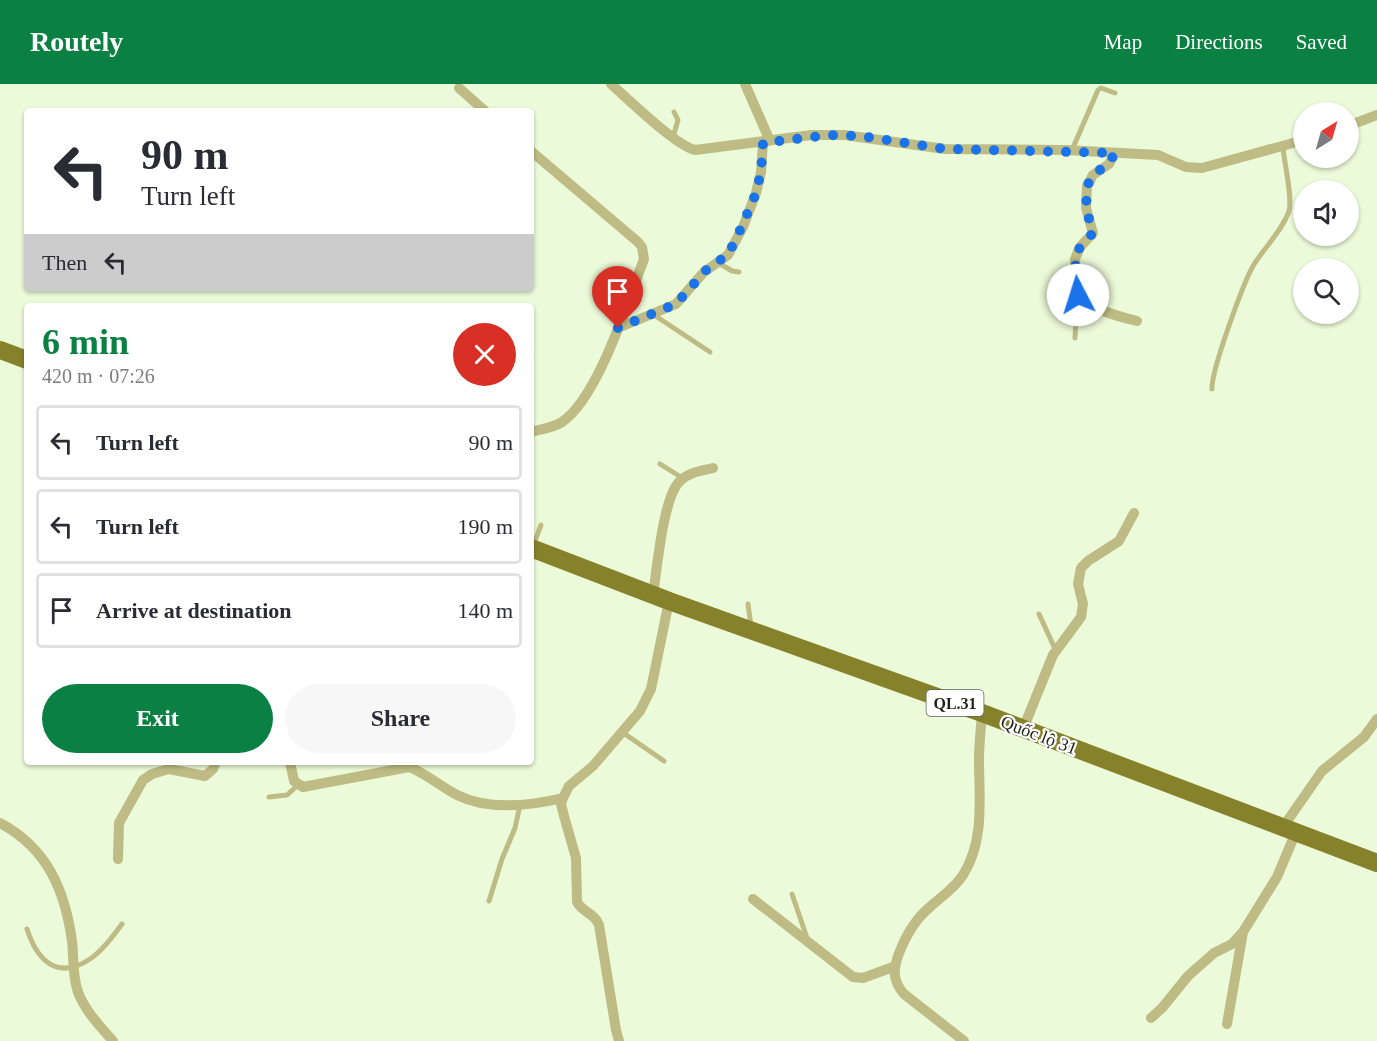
<!DOCTYPE html>
<meta charset="utf-8">
<style>
body{margin:0;font-family:Georgia,serif;background:#f7f7f7;color:#2b2b33;height:100vh;display:flex;flex-direction:column;font-size:22px;white-space:nowrap}
*{box-sizing:border-box;margin:0}
p{font-size:20px;color:#7c7c81}
.icon{flex:none;width:33px;height:33px;fill:none;stroke:currentColor;stroke-width:2;stroke-linecap:round;stroke-linejoin:round}
.map{position:relative;flex:1;overflow:hidden}
.sheet{position:absolute;left:24px;top:219px;width:510px;height:462px;display:flex;flex-direction:column;background:#fff;border-radius:6px;box-shadow:0 2px 4px #0004}
.sheet>*{flex:none}
.top-card{position:absolute;left:24px;top:24px;width:510px;height:183px;border-radius:6px;box-shadow:0 2px 4px #0004;background:#fff;color:#2b2b33;overflow:hidden}
.needle{width:39px;rotate:37deg}
.buttons{position:absolute;left:1293px;top:18px;display:grid;gap:12px}
.buttons a{display:grid;place-items:center;width:66px;height:66px;border-radius:50%;background:#fff;box-shadow:0 2px 4px #0004;font-size:30px}
.pin{position:absolute;display:grid;place-items:center;width:51px;height:51px;color:#fff;margin:-62px -26px;border-radius:50% 50% 50% 0;rotate:-45deg;box-shadow:0 0 6px #0007}
.pin .icon{rotate:45deg}
.me{position:absolute;width:66px;margin:-33px;rotate:355deg;stroke-linejoin:round;filter:drop-shadow(0 0 4px #0008)}
.turn{display:flex;align-items:center;gap:21px;height:126px;padding:0 18px;font-size:27px}
.turn .icon{width:78px;height:78px;stroke-width:2.5}
.turn b{display:block;font-size:42px;line-height:51px}
.then{display:flex;align-items:center;height:57px;padding:0 18px;background:#0003;gap:12px;font-size:22px}
.round{display:grid;place-items:center;flex:none;width:63px;height:63px;border-radius:32px;background:#f7f7f7}
.head{display:flex;align-items:center;justify-content:space-between;height:102px;padding:0 18px}
h1{font-size:36px;font-weight:800;line-height:45px;color:#0b8043}
.primary-button{display:flex;gap:12px;margin-top:auto;padding:12px 18px}
.primary-button a{flex:1;height:69px;border-radius:36px;background:#0b8043;color:#fff;font-size:24px;font-weight:800;line-height:69px;text-align:center}
.primary-button a+a{background:#f7f7f7;color:#2b2b33}
ul{padding:0;list-style:none}
li{display:flex;align-items:center;gap:18px;height:75px;margin:0 12px 9px;padding:0 6px;border:3px solid #e1e1e2;border-radius:6px}
li div{flex:1}
li b{display:block;font-size:22px}
li em{font-style:normal}
header{display:flex;align-items:center;gap:36px;box-sizing:border-box;height:84px;padding:0 30px;background:#0b8043;color:#fff}
header strong{font-size:28px}
nav{display:flex;gap:33px;margin-inline-start:auto;font-size:21px}
.map>svg:first-child{display:block}
</style>
<header>
<strong>Routely</strong>
<nav><a>Map</a><a>Directions</a><a>Saved</a></nav>
</header>
<div class="map">
<svg width="1377" height="957" viewBox="0 0 1377 957">
<rect width="100%" height="100%" fill="#ebfad8"/>
<g fill="none" stroke-linecap="round" stroke-linejoin="round">
<path stroke="#bebc84" stroke-width="5" d="M673,53L678,36L674,28
M1072,66L1098,6L1101,4L1115,9
M717,178L732,187L739,188
M654,231L710,268
M1075,254L1077,213
M1212,305C1211,287 1243,200 1253,182C1264,164 1282,147 1289,127C1293,115 1284,78 1283,63
M660,380L684,395
M533,462L541,441
M748,520L751,542
M1039,530L1056,567
M622,648L664,677
M269,713L287,711L298,701
M792,810L807,854
M489,817L502,775L515,744L520,721
M27,845C37,876 57,897 90,875C103,866 113,852 122,840"/>
<path stroke="#bebc84" stroke-width="10" d="M611,0C628,15 676,62 695,66L812,51H844L945,65L1066,66L1158,71L1186,83L1202,84L1304,56
M745,0L770,57
M459,4L485,27
M1348,42L1377,31
M531,67L638,158L642,163L644,175C628,217 598,314 562,338C553,344 541,345 531,348
M1115,69L1109,80L1093,91L1087,102L1086,124L1093,149L1080,163L1075,175L1077,207C1082,224 1121,233 1137,237
M618,244L676,220L704,188L728,171L743,143L756,109L761,88L763,59
M653,511C657,485 663,415 679,398C688,388 702,387 713,384
M1023,645L1053,571L1081,533L1083,520L1078,500L1081,484L1088,477L1119,457L1134,429
M290,678L294,697L303,703L409,683C422,687 443,704 457,711C489,727 529,722 563,714
M0,739C47,764 65,806 72,857C74,874 72,891 78,908C85,927 100,942 113,957
M1283,743L1322,687L1364,653L1377,635
M118,775L119,739L143,696L152,690L169,685L205,692L213,685L216,678
M753,815L853,893L863,894L893,883
M1151,934L1162,924L1188,892L1214,869L1232,860L1243,848L1277,793L1296,748
M1227,940L1243,848
M619,957L616,946L599,841C595,829 583,829 577,818L576,774L564,732L561,720L563,714L569,702L593,682L640,627L651,605L669,517
M964,957L904,910C893,897 893,887 898,872C905,853 914,836 930,823C942,812 954,805 963,791C985,756 979,715 979,675C979,660 981,644 982,629"/>
<path stroke="#86822c" stroke-width="18" d="M0,266L27,276
M531,464L669,517L982,629L1377,779"/>
</g>
<g fill="none" stroke-linecap="round" stroke-linejoin="round">
<path stroke="#1a73e8" stroke-width="10" stroke-dasharray="0 18" d="M618,244L676,220L708,184L728,171L742,142L756,109L761,88L763,59L829,51L860,52L945,65L1115,69L1108,80L1093,91L1087,102L1086,124L1093,149L1080,163L1075,175L1078,211"/>
</g>
<g text-anchor="middle" dominant-baseline="central" stroke-width="4.5" stroke-linejoin="round" paint-order="stroke">
<rect fill="#fff" stroke="#62655c" stroke-width="1.5" x="926.5" y="606" width="57" height="26" rx="4.5"/>
<g font-size="16" font-weight="bold" fill="#1e2316">
<text x="955" y="619">QL.31</text>
</g>
<g font-size="18" fill="#1e2316" stroke="#fff">
<text transform="translate(1039 651) rotate(21)">Quốc lộ 31</text>
</g>
</g>
</svg>
<div class="buttons">
<a><svg class="needle" viewBox="-14 -14 28 28"><path d="M0-13l5 13h-10z" fill="#e53935"/><path d="M0 13l5-13h-10z" fill="#7c7c81"/></svg></a>
<a><svg class="icon" aria-label="sound" viewBox="0 0 24 24"><path d="M4 9h4l5-4v14l-5-4H4zM17 9q2 3 0 6"/></svg></a>
<a><svg class="icon" aria-label="search" viewBox="0 0 24 24"><circle cx="10" cy="10" r="6"/><path d="M15 15l6 6"/></svg></a>
</div>
<div class="pin" style="left:618px;top:244px;background:#d93025"><svg class="icon" aria-label="arrive" viewBox="0 0 24 24"><path d="M6 21V4h12l-3 4 3 4H6"/></svg></div>
<svg class="me" style="left:1078px;top:211px" viewBox="-20 -20 40 40"><circle r="19" fill="#fff"/><path d="M0-13L10 11 0 6-10 11z" fill="#1a73e8"/></svg>
<div class="top-card">
<div class="turn"><svg class="icon" aria-label="left" viewBox="0 0 24 24"><path d="M17 20v-9H6M10 6l-5 5 5 5"/></svg><div><b>90 m</b>Turn left</div></div>
<div class="then">Then<svg class="icon" aria-label="left" viewBox="0 0 24 24"><path d="M17 20v-9H6M10 6l-5 5 5 5"/></svg></div>
</div>
<section class="sheet">
<div class="head"><div><h1>6 min</h1><p>420 m · 07:26</p></div><a class="round" style="background:#d93025;color:#fff"><svg class="icon" aria-label="close" viewBox="0 0 24 24"><path d="M6 6l12 12M18 6L6 18"/></svg></a></div>
<ul>
<li><svg class="icon" aria-label="left" viewBox="0 0 24 24"><path d="M17 20v-9H6M10 6l-5 5 5 5"/></svg><div><b>Turn left</b></div><em>90 m</em></li>
<li><svg class="icon" aria-label="left" viewBox="0 0 24 24"><path d="M17 20v-9H6M10 6l-5 5 5 5"/></svg><div><b>Turn left</b></div><em>190 m</em></li>
<li><svg class="icon" aria-label="arrive" viewBox="0 0 24 24"><path d="M6 21V4h12l-3 4 3 4H6"/></svg><div><b>Arrive at destination</b></div><em>140 m</em></li>
</ul>
<div class="primary-button"><a>Exit</a><a>Share</a></div>
</section>
</div>
